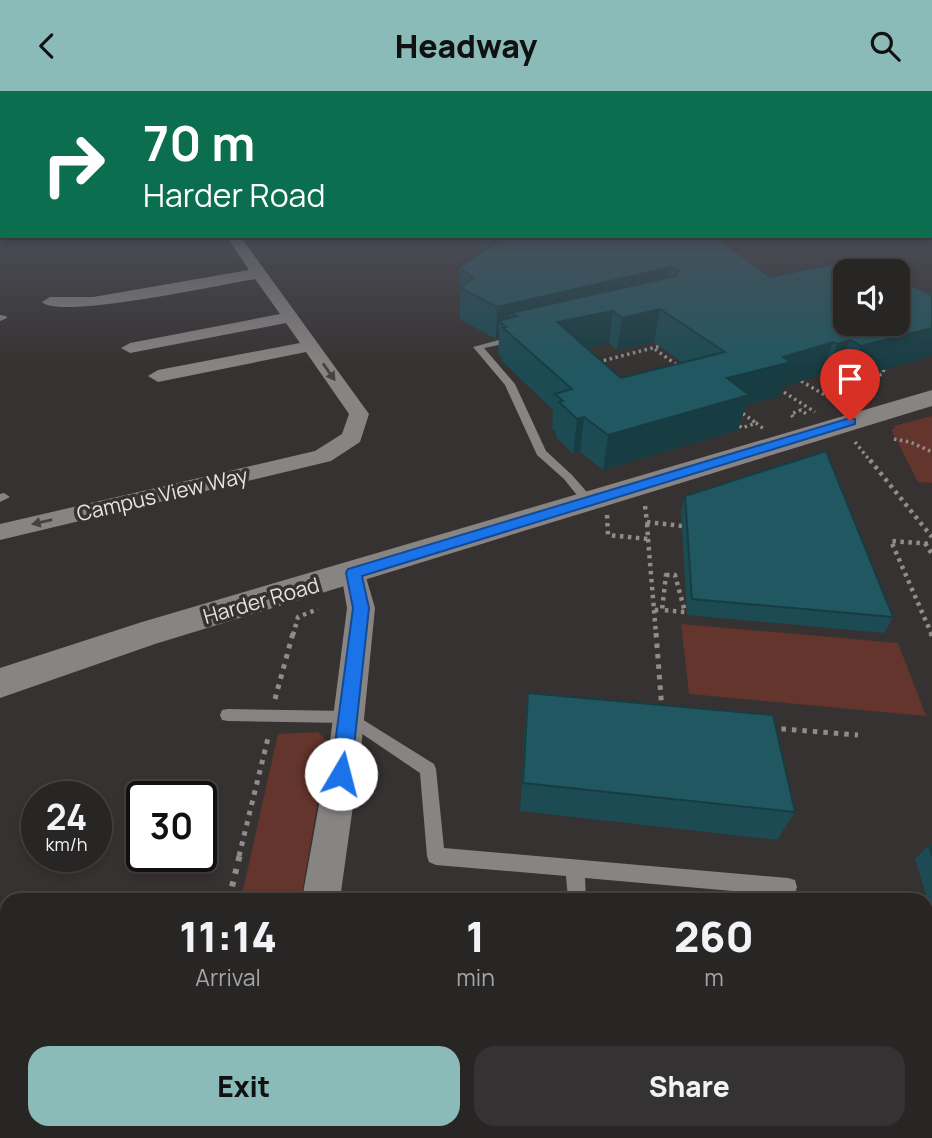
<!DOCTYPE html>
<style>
body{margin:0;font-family:Manrope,sans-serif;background:#343232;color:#f1f3f6;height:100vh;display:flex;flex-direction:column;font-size:26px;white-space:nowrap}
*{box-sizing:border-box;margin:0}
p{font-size:23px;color:#a5a5a7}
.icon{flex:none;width:38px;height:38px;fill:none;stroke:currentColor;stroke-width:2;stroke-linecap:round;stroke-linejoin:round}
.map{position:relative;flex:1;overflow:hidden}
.sheet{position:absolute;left:0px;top:802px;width:933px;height:247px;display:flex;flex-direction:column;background:#282625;border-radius:21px 21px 0 0;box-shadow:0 4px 10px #0003,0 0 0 2px #444342}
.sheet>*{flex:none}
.top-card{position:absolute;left:0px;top:0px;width:933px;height:147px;box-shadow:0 4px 10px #0003,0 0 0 2px #444342;background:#0b6e4f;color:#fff;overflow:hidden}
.fabs{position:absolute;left:833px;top:168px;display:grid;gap:14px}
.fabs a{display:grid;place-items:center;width:77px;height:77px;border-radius:14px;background:#282625;box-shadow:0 4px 10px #0003,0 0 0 2px #444342;font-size:35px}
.speed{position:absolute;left:21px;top:690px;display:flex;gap:14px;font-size:35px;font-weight:700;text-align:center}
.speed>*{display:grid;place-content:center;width:91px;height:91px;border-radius:50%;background:#282625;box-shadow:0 4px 10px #0003,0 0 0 2px #444342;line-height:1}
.speed small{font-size:18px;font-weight:400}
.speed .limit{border:4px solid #111;border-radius:10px;background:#fff;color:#111}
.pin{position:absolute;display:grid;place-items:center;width:60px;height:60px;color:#fff;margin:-72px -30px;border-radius:50% 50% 50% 0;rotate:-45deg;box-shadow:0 0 7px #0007}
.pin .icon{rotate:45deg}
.me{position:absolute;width:77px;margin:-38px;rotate:8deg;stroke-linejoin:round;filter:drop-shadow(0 0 5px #0008)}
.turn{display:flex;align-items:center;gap:24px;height:147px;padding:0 28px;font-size:32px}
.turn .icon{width:91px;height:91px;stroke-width:2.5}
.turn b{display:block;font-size:49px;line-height:60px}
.eta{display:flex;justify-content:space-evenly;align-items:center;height:119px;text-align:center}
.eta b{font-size:42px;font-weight:800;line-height:49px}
.button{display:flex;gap:14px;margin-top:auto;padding:14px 28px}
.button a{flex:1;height:80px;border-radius:21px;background:#8bbbb9;color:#111;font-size:28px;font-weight:800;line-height:80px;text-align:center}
.button a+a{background:#343232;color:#f1f3f6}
header{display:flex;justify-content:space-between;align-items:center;height:91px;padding:0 28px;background:#8bbbb9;color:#111;font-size:32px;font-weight:800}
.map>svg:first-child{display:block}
</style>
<header><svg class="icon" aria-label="back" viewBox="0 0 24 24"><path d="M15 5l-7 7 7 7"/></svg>Headway<svg class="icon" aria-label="search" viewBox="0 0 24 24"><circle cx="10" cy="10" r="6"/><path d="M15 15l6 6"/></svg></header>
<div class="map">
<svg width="932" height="1047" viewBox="0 0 932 1047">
<rect width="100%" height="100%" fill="#363231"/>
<path fill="#64352c" d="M932,325V392L918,391L891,338H895L894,335Z
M681,533L898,552L926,625L689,603Z
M318,641L328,651L301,808H241L278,643Z
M559,1041H646L647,1047H562Z"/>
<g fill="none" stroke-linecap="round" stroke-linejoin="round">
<path stroke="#8f8c8c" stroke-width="2.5" stroke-dasharray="2 2.5" stroke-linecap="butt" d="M923,145L932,148"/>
<path stroke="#8f8c8c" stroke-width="3.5" stroke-dasharray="2.5 3.5" stroke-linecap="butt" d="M655,258L678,275
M598,271L664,254
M796,287L840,313
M779,298L815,321
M829,307L849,300L848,294L883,283L884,276
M738,319L756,332
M793,326L791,323L801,319L808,324
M735,331L742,337L756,332L764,338
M894,348L910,351L932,361
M855,351L871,371"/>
<path stroke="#8f8c8c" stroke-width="4.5" stroke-dasharray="3.5 4.5" stroke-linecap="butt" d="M870,369L932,446
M645,415L647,431L682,435
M607,424L608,444L648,448L647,431
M648,448L654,519H662
M925,452L932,463
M666,484H675L685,521L662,519Z
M654,519L656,544
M293,544L298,526L318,518
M932,544L891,450L932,453"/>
<path stroke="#8f8c8c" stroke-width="5" stroke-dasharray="4.5 6" stroke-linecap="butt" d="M656,542L662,619
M931,542L932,545
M275,608L293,542
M771,637L858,644
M239,765L269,643"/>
<path stroke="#8f8c8c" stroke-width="6" stroke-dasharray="5 8" stroke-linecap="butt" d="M229,808L240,763"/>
<path fill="#888483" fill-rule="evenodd" d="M0,224L6,225L7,227L0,230Z
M514,245L518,248L517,250L484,257L515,293L546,360L572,384L592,407V413H584L564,388L537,364L505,294L473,256Z
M4,402L10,406L0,411V403Z
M228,618L349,620L434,673L436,678L444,757L788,787L795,789L797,796L795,803L788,805L585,787L586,808H568L566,785L436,774L429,771L427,765L420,682L346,632L228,630L222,629L220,624L222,619Z"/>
<path fill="#888483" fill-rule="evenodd" d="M226,145H240L369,323L360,351L331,370L0,449V433L315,360L342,343L349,323L306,261L158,291L148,285L158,279L300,252L286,232L130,262L121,257L130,252L280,223L255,188C224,193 59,229 42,211L50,206H93L249,179Z
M354,473L363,476L375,517L361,658L340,808H302L329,658L347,517L341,482L345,476Z"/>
<path fill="#888483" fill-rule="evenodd" d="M932,299V315L155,553L0,607V577L142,531Z"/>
</g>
<path fill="#1c4b53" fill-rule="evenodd" d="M480,145H715L770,186L898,233L848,289L837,282L825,287L820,284L783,296L780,305L746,314L738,339L603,379L580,361L573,363L556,346V341L552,337L553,319L502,270V266L498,263L499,247L496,248L460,228L459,176L481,162V150L479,149ZM654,251L683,272L621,287L587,257L609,252L617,259Z
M685,405L893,526L884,542L687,524L681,421Z
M528,602L795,721L777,749L520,720L525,632Z
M929,754L932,755V823L915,768Z"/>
<path fill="#173d43" d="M671,176L665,206L613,220L609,252L554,264L517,225L510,222L509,242L506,236L499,230V247L496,248L497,216Z
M660,218L654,251L617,259L622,227Z
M932,237V265L848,289L861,255Z
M850,249L837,282L825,287L837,253Z
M833,251L820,284L783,296L780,305L746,314L738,339L603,379L608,344L727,287L783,266Z
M584,326L580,361L573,363L577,328Z"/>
<path fill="#215760" stroke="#173d43" stroke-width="2" fill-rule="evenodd" d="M490,145H715L770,186L846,170L867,180H845V233H898V188L932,204V237L861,255L850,249L837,253L833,251L783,266L791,271L727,287L749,304L608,344L584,326L577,328L559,311L563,310L555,303L572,298L503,237L506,236L499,230L517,225L510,222L676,185L679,179L671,176L497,216L460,197L473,187L459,176L498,151L490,148L493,147ZM660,218L725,261L621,287L557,231L613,220L622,227Z
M826,360L893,526L692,508L685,405Z
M528,602L773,624L795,721L523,692Z
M929,754L932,755V765Z"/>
<defs><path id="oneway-solid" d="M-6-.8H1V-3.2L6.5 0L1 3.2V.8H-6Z" transform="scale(1.75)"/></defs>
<g fill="#464241">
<use href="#oneway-solid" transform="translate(329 281) rotate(55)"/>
<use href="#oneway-solid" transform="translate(42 431) rotate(167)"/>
</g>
<linearGradient id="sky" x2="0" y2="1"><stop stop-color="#1e1c1b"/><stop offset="0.47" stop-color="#4c4f5a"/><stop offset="1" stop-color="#4c4f5a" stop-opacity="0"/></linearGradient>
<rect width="932" height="276" fill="url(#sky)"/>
<path fill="#1a73e8" stroke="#114b97" stroke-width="2" d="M850,327L855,328V333L362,485L369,517L351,683L348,689L341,691L334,689L331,683L353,517L346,482L348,478Z"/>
<g text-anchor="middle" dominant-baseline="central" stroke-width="7" stroke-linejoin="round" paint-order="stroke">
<g font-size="21" fill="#e4e2e2" stroke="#363231">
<text transform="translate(162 403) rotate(-13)">Campus View Way</text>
<text transform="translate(261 509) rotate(-16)">Harder Road</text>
</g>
</g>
</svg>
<div class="fabs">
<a><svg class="icon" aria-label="sound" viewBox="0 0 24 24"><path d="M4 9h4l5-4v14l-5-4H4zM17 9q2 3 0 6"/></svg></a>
</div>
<div class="speed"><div>24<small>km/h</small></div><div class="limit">30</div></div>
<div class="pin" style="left:850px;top:330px;background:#d93025"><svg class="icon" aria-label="arrive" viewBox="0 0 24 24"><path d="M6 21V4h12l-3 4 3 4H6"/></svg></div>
<svg class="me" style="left:341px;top:683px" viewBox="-20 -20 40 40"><circle r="19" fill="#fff"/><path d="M0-13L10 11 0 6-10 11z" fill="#1a73e8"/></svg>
<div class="top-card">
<div class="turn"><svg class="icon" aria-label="right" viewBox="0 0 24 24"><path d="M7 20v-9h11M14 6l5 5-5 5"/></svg><div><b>70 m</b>Harder Road</div></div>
</div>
<section class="sheet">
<div class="eta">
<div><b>11:14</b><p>Arrival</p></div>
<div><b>1</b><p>min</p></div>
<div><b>260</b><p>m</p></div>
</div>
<div class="button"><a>Exit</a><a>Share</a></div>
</section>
</div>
